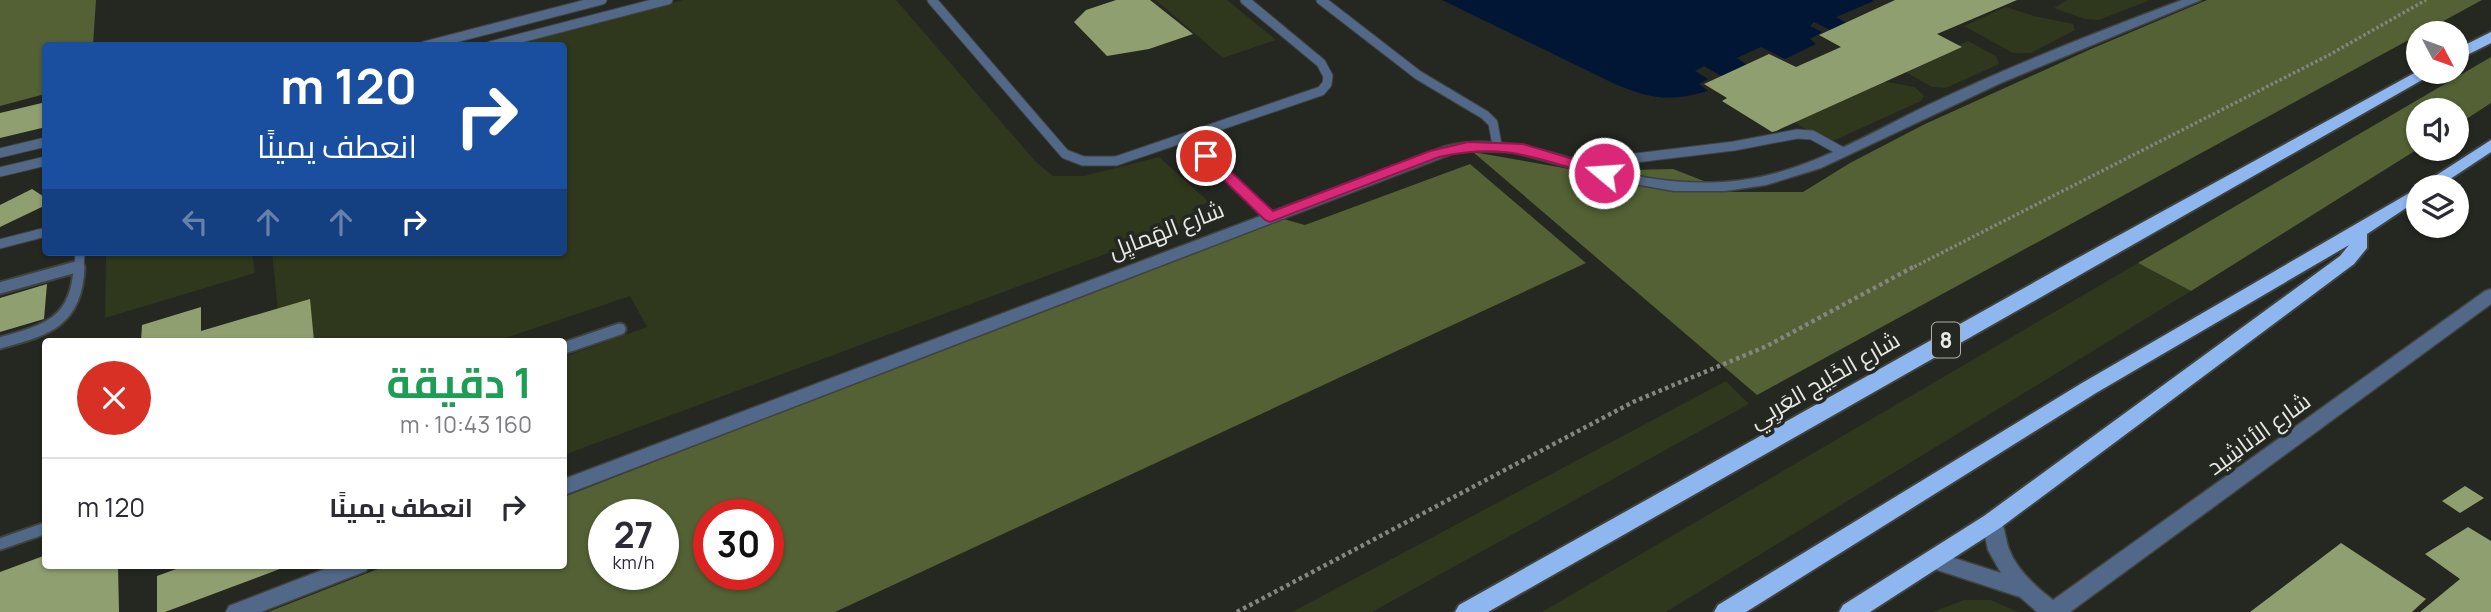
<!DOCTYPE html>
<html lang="ar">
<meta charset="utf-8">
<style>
body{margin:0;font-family:Manrope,Cairo,sans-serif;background:#f2f2f3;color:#2b2b33;direction:rtl;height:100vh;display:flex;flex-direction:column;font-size:26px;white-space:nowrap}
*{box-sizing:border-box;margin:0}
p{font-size:23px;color:#7c7c81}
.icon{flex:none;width:38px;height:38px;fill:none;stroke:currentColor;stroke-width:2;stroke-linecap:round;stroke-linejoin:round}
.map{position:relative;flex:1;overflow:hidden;direction:ltr}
.side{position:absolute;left:42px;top:338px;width:525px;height:231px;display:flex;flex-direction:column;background:#fff;border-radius:7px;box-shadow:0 2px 5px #0004;direction:rtl}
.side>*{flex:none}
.guide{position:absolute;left:42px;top:42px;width:525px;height:214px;border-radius:7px;box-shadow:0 2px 5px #0004;direction:rtl;background:#1a4fa0;color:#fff;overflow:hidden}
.needle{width:46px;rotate:131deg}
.fabs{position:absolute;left:2406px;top:21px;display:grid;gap:14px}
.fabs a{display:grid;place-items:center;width:63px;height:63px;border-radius:50%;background:#fff;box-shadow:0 2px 5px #0004;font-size:35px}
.speed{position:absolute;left:588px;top:499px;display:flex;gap:14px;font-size:35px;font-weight:700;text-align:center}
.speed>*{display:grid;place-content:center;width:91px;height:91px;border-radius:50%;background:#fff;box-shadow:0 2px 5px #0004;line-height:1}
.speed small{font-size:18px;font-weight:400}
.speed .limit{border:10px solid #d22;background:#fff;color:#111}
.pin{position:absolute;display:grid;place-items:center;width:60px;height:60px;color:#fff;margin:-30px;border:4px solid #fff;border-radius:50%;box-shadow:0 2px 7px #0007}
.me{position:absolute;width:77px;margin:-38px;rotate:288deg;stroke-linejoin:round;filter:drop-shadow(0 0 5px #0008)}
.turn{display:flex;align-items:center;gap:24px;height:147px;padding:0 35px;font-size:32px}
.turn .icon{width:91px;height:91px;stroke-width:2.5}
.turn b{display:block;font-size:49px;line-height:60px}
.lanes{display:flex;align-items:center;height:66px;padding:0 35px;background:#0003;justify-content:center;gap:35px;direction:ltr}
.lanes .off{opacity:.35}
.round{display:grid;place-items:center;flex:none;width:74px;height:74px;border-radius:37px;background:#f2f2f3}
.overview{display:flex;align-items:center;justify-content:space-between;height:119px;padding:0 35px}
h1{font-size:42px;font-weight:700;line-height:52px;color:#1e9e55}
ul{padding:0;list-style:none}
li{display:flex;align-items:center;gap:21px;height:98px;padding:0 35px;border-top:2px solid #e1e1e2}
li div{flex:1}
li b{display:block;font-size:26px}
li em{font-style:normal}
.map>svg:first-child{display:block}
</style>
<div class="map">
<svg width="2491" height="612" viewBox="0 0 2491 612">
<rect width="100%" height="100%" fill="#252721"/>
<path fill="#2f371c" d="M683,0H896L1036,162L1053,176H1084L1159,157L1209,202L1192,209L1200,219L564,455V357L647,327L630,296L497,341H281L272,252H564V46L511,45Z
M1156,0H1227L1276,40L1223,58Z
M2067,0H2148V1L2099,20L2085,19L2054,8Z
M2006,7L2034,16L2073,24L2075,30L2031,53H2013L1964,26Z
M1968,41L1996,56L1999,64L1946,88L1932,87L1902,70Z
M1882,81L1915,87L1924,96L1921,101L1835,140L1822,139L1794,122Z
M106,252H252L255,273L105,318Z
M2138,263L2191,291L1666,612H1542Z
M1726,381L1749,404L1372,612H1292Z
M1964,600H1991L2018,612H1933Z"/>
<path fill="#536134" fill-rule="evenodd" d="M0,0H96L93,45L46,46L45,94L0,106Z
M2207,0H2482L1757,395L1473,152L1581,171L1673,169L1732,192H1803L1850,163L1925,124L2091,49Z
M2491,57V103L2457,125V110H2418V149L2191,291L2138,263Z
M1470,164L1586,263L835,612H268L388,565H564V497L1280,218L1305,225ZM604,514H663V574H604ZM709,514H768V574H709Z"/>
<path fill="#011635" d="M1442,0H1872L1874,1L1836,17L1852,26L1838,34L1814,22L1810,26L1822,32L1810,39L1816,44L1785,59L1761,47L1737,58L1753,69L1728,80L1704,66L1695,71L1708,79L1699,84L1708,91C1669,102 1652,99 1615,84Z"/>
<path fill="#909f70" d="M1116,0H1150L1193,34L1149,49L1107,56L1074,22L1086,10Z
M1895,0H2017L1937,34L1962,47L1776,131L1772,132L1722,101L1727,98L1704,84L1769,54L1796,67L1841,47L1819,35Z
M46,102V127L0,138V113Z
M32,189L46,198V205L0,227V205Z
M47,284L44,319L0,332V298Z
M310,299L314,341H141L142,325L201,307V331Z
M2465,486L2484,498L2460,513L2442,501Z
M2468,527L2491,541V612H2420L2460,579L2425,554Z
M2341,543L2426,599L2412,612H2250Z
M46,555V565H118L119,612H0V572Z
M187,565H285V567L165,612H157V576Z"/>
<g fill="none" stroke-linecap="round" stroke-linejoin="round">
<g stroke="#40423d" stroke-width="11">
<path id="service-far1" d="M932,0L1065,154L1083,161H1116L1321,91L1327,84L1328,76L1321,63L1245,0
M1321,0L1418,75L1485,115L1493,123L1497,145
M424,46L602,0
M490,46L668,0
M1188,139L1270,217
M0,153L46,142
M1594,170L1627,159L1734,146L1797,134L1812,135L1841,151
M0,172L46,161
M0,244L46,232
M70,269L79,266
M79,269L80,252"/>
</g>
<g stroke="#40423d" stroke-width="15">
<path id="service" d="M0,288L76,267
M0,343C47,330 77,322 79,267
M564,348L620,329
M0,544L46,528"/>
</g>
<g stroke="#40423d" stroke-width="3">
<path id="minor" d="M2182,0H2201L2003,82L1821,168L1766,185L1725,191H1674L1623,182L1512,152L1473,151L1454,153L564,495V479L1446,146C1502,132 1557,155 1611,170C1653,181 1699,186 1742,180C1809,171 1868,134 1928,105C2010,66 2096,32 2182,0Z
M2491,289V304L2070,612H2037L2020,597L1928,567L1924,561L1928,555L1935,552L2001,573L1988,550L1982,522L1985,516L1992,514L1999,516C2005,526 2005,538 2009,549C2017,570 2036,587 2053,600L2485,291Z
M335,565H369L366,571L261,612H226L229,606Z"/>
</g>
<g stroke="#40423d" stroke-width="4">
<path id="trunk" d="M2491,32V43L2457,60V49Z
M2418,71L2436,72L1488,612H1455L1459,605L2074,260Z
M2491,140V152L2438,187H2418Z
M2418,188V200L2367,234V248L2354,264L2000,528L1870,612H1839L1843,605L1984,516L2340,256L2349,245L2096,393L1746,612H1714L1718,605L2082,383Z"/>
</g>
<path stroke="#858681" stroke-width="3.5" stroke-dasharray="2.5 2.5" stroke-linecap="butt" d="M1910,269L2329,55L2426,0"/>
<path stroke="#858681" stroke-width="4.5" stroke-dasharray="3.5 3.5" stroke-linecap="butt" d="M1237,612L1633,402L1767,346L1913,267"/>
<use href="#service-far1" stroke="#516888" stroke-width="9"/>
<use href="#service" stroke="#516888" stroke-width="11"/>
<use href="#minor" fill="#516888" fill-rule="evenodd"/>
<use href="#trunk" fill="#8eb7f0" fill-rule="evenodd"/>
</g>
<path fill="#db2777" stroke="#8e194d" stroke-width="2" d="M1468,142L1523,144L1609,170L1611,173L1604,177C1540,161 1508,141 1439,157L1270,222L1265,220L1199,156L1201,153H1211L1273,211L1430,151Z"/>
<g text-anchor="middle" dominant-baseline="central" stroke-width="7" stroke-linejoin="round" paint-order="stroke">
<rect fill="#252721" stroke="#aeb0ab" stroke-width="2" x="1932" y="322.5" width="28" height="35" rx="5"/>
<g font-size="21" font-weight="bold" fill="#e9eae6">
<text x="1946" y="340">8</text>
</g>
<g font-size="23" fill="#e9eae6" stroke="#252721">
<text transform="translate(1166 229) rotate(-21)">شارع الهَمايِل</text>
<text transform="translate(1824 379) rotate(-30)">شارع الخَلِيج العَربِي</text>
<text transform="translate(2258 433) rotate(-36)">شارع الأناشِيد</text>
</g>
</g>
</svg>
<div class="fabs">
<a><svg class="needle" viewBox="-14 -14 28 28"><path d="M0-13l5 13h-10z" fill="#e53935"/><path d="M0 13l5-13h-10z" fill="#7c7c81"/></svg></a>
<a><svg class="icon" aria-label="sound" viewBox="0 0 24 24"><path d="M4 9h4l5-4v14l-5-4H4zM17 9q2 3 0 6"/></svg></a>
<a><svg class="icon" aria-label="layers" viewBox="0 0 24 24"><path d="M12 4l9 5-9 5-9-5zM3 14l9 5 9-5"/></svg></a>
</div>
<div class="speed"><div>27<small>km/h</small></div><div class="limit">30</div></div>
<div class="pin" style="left:1206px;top:156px;background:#d93025"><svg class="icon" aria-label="arrive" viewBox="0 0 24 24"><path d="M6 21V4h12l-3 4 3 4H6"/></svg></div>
<svg class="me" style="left:1604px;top:173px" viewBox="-20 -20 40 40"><circle r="17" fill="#db2777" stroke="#fff" stroke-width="3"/><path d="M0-11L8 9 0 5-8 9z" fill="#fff"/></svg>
<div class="guide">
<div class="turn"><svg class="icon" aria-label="right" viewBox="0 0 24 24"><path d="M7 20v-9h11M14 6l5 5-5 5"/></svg><div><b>120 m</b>انعطف يمينًا</div></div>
<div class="lanes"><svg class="icon off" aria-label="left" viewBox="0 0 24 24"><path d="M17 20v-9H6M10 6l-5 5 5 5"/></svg><svg class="icon off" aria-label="ahead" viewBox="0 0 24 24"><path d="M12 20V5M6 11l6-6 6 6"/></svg><svg class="icon off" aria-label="ahead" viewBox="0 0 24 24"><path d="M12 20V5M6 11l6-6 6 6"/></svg><svg class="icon" aria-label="right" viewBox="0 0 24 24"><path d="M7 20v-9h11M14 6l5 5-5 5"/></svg></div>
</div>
<section class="side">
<div class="overview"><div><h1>1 دقيقة</h1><p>160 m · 10:43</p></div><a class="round" style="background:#d93025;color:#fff"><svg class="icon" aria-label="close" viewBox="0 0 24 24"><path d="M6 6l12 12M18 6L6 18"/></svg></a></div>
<ul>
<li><svg class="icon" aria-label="right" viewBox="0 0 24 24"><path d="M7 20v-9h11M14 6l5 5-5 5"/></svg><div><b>انعطف يمينًا</b></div><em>120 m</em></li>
</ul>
</section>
</div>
